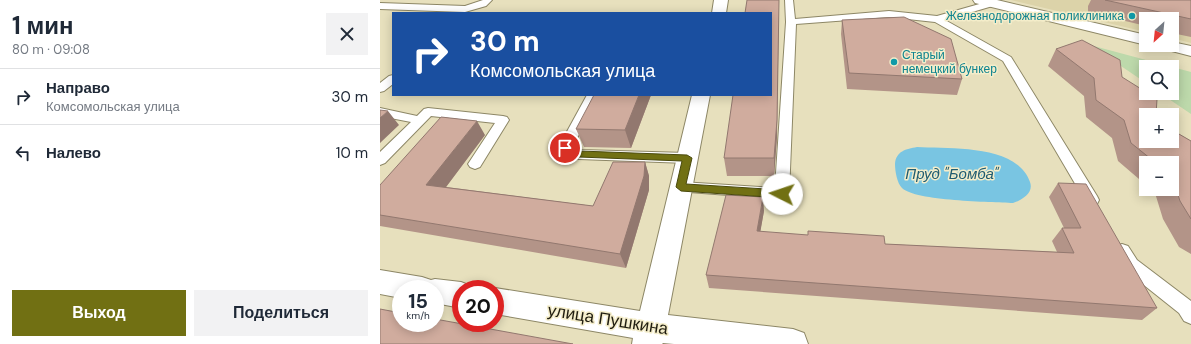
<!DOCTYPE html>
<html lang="ru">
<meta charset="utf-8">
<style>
body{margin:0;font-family:"DM Sans",sans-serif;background:#f2f2f3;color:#1f2937;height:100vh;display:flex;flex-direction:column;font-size:15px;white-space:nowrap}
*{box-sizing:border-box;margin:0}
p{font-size:13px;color:#747a83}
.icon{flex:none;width:22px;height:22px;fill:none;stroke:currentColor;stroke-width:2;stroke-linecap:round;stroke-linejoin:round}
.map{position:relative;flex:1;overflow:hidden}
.drawer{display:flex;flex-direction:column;background:#fff;width:380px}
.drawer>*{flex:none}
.top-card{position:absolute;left:12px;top:12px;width:380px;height:84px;border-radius:0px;box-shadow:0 2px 10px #0003;background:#1a4fa0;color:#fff;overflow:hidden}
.needle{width:26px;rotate:207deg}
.tools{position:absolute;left:759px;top:12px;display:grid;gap:8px}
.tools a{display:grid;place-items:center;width:40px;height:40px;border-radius:0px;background:#fff;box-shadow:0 2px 10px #0003;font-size:20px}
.speed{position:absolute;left:12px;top:280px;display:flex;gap:8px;font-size:20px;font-weight:700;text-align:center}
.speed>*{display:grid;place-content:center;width:52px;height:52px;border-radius:50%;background:#fff;box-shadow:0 2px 10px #0003;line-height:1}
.speed small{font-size:10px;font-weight:400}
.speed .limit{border:6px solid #d22;background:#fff;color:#111}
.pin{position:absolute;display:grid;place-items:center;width:34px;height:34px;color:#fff;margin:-17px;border:2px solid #fff;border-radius:50%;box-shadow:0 1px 4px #0007}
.me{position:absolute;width:44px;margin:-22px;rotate:274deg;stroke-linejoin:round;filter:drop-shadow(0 0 3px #0008)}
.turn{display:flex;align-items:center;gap:14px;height:84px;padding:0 12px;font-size:18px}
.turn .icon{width:52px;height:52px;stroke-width:2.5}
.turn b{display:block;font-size:28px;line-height:34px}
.round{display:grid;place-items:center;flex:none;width:42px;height:42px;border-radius:0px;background:#f2f2f3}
.summary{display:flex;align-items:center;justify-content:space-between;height:68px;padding:0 12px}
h1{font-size:24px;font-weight:700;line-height:30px}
.action{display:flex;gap:8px;margin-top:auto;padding:8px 12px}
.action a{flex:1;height:46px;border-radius:0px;background:#717013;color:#fff;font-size:16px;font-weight:700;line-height:46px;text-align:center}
.action a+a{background:#f2f2f3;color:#1f2937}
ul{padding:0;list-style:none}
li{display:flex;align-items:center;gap:12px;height:56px;padding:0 12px;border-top:1px solid #e0e1e3}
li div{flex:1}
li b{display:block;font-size:15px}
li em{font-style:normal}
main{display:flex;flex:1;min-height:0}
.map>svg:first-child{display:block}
</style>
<main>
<section class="drawer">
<div class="summary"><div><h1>1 мин</h1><p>80 m · 09:08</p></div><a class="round"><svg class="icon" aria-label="close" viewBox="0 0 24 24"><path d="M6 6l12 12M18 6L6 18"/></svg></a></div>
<ul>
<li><svg class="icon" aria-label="right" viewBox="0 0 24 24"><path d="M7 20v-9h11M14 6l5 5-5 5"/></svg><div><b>Направо</b><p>Комсомольская улица</p></div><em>30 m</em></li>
<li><svg class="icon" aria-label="left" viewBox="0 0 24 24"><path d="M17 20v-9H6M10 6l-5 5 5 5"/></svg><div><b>Налево</b></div><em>10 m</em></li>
</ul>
<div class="action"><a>Выход</a><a>Поделиться</a></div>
</section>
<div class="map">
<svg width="811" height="344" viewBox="0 0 811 344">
<rect width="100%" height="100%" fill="#e7e0bd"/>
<path fill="#dcd3a9" d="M631,0H811V43L792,38V19H766V32Z"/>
<path fill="#bdd9ab" d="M710,45L811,72V114L780,93H792V67H766V83Z"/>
<path fill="#79c5e2" d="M537,147C570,149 637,144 650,182C654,193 642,200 633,203C612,202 535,201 522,188C517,183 515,171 515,164C516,151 526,149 537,147Z"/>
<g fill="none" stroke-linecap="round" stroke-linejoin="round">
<g stroke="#8d8766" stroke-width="2">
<path id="lane" d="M103,0H112L106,6L85,12L0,9V3L85,6Z
M405,0H413L415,19L509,11L557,16L610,1H616L617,3L616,5L565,20L631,57L717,196L719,200L717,204L712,206L707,204L623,61L555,22L509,17L416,24L409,194L407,198L402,199L296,191L294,187L296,183L301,182L395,188L406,22Z
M13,75V84L4,91L0,92V83L9,76Z
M207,95H219L193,146L201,150L307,153L312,155L314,158L312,161L307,163L199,159L180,151L178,148Z
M0,108L37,116L44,109L48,108L123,116L127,117L129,120L100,167L95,169L90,167L88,164L115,123L51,116L5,163L0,165V152L31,122L0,116Z
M742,244L748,246L757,260L811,301V324L804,321L799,313L745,270L734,251L736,246Z"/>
</g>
<g stroke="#8d8766" stroke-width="2">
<path id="street" d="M334,0H348L346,13H332Z
M312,95H330L288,315L413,329L424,333L428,344H294L283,343L282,344H252L253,338L115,314V289H113L115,288L260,311Z
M0,270L42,277L51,280L55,279L81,282L91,286L92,289H81V308L55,303V289H21V298L0,294Z"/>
</g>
<g stroke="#8d8766" stroke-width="2">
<path id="highway" d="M593,0H617L766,35V45L595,3Z
M792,42L811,46V56L780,48L778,45H792Z"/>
</g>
<use href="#lane" fill="#fff" fill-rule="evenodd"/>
<use href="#street" fill="#fff" fill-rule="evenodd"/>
<use href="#highway" fill="#fff" fill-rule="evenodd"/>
</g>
<path fill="#b39488" d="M711,0H811V37L792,33V19H766V26L708,12V6Z
M462,20L582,79L577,95L467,89L461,34Z
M676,49L742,77L766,115L811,141V254L799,247L783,219L775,193L771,189H792V163H766V185L738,161L732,138L706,117L704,96L668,66Z
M271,95L251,148L204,147L196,129Z
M105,135L66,187L213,206L265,162L269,176V190L246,268L0,226V185Z
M397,137L394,176H347L344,158Z
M678,183L777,308L762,320L329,288L326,275L384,211L380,232L505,244L677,252L672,241L682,228H684L669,197Z"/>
<path fill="#92786f" d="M399,0L397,137L394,176V158Z
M259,95H271L251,148L245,130Z
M8,111L19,125L0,143V118Z
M97,121L105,135L57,199L46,185Z
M265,162L269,176V190L246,268L240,254Z
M383,197L384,211L378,245L377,231Z"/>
<path fill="#d0ac9e" stroke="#92786f" d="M367,0H399L397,120L394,158H344L353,95H391V13H365Z
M725,0H811V19Z
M524,17L571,39L582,79L469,73L462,20Z
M702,40L740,60L742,77L766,92V93H767L777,99L776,115H766V141H792V130L811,141V219L800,201L792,177V163H776L751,143L744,120L716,100L714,78L676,49Z
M214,95H259L245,130L196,129Z
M0,110L8,111L0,118Z
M61,117L97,121L46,185L213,206L233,162H265L264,176L240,254L0,215V185Z
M678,183L706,184L777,308L326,275L346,195L383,197L377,231L428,235V231L504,236L505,244L694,253L682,228H701Z
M0,309L21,313V323H55V319L193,344H0Z"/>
<path fill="#717013" stroke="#49490c" d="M182,146H185L200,151L307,155L312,158L306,184L402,190L407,194L402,198L301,191L296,187L302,161L199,157L182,150L181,148Z"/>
<g fill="#0f9aa8" stroke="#f4edca" stroke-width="1.5">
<circle cx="752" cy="16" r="4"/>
<circle cx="514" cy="62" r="4"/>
</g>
<g text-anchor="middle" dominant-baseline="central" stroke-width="3" stroke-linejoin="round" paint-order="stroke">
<g font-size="12" fill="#0d838f" stroke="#f4edca" text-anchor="end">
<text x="744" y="16">Железнодорожная поликлиника</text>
<text x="522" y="55" text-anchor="start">Старый<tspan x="522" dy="14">немецкий бункер</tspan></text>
</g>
<g font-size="15" font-style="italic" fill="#1f5c71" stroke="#f4edca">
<text x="572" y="174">Пруд "Бомба"</text>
</g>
<g font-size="17" fill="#201d10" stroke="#f4edca">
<text transform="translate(228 319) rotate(9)">улица Пушкина</text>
</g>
</g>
</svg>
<div class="tools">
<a><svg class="needle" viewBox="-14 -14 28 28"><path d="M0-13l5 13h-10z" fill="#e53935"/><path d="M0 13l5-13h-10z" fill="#747a83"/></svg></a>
<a><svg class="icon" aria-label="search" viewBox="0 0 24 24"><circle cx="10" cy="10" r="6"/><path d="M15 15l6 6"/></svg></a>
<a>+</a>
<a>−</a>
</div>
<div class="speed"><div>15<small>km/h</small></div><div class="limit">20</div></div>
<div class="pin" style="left:185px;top:148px;background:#d93025"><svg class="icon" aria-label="arrive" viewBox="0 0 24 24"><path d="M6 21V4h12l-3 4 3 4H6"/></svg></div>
<svg class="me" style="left:402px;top:194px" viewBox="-20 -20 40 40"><circle r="19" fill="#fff"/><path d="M0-13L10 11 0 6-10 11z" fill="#717013"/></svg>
<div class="top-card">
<div class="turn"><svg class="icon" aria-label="right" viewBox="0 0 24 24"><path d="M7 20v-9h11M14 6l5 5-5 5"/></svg><div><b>30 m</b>Комсомольская улица</div></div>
</div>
</div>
</main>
